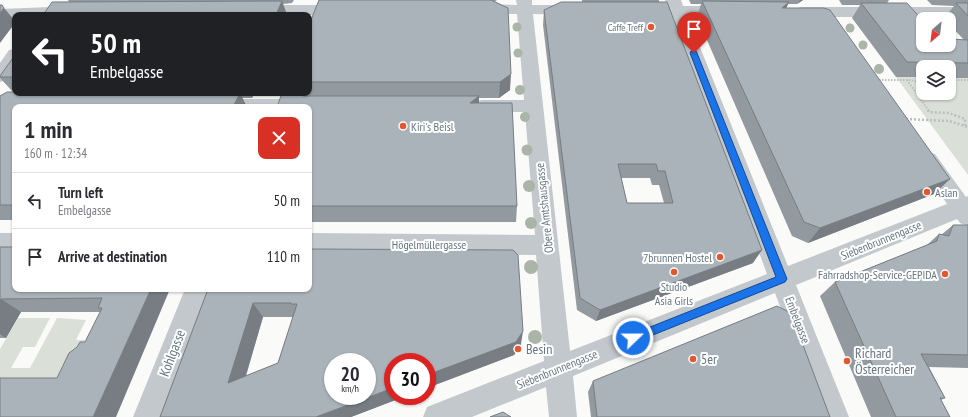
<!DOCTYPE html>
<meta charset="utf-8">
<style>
body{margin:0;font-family:"PT Sans Narrow",sans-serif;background:#f2f2f3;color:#2b2b33;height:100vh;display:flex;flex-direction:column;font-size:15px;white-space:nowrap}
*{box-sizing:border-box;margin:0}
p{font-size:13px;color:#7c7c81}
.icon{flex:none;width:22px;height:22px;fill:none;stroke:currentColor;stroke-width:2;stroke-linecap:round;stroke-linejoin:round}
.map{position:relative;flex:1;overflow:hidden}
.side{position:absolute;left:12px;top:104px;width:300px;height:188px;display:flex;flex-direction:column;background:#fff;border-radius:8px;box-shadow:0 1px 3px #0004}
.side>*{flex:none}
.banner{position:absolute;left:12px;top:12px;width:300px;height:84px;border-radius:8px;box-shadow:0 1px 3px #0004;background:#202124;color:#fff;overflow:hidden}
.needle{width:26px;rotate:208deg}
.fabs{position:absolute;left:916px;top:12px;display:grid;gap:8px}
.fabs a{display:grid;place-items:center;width:40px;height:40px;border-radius:8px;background:#fff;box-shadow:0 1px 3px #0004;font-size:20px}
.speed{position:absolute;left:324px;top:353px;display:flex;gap:8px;font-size:20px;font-weight:700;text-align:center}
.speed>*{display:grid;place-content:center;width:52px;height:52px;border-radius:50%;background:#fff;box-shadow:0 1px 3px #0004;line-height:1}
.speed small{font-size:10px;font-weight:400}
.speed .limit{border:6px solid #d22;background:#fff;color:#111}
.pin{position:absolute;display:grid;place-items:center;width:34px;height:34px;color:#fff;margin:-41px -17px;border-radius:50% 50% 50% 0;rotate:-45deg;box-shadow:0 0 4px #0007}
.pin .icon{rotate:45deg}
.me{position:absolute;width:44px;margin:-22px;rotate:68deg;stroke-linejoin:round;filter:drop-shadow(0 0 3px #0008)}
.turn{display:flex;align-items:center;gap:14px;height:84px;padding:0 12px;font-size:18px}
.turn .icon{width:52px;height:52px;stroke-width:2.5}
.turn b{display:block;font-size:28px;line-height:34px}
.round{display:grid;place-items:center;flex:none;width:42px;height:42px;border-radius:8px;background:#f2f2f3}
.summary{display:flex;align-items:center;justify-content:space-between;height:68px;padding:0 12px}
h1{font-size:24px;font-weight:600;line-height:30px}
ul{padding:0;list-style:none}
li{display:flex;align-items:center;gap:12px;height:56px;padding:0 12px;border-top:1px solid #e1e1e2}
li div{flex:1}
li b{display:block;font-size:15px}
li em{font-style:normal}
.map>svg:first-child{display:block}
</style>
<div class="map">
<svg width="968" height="417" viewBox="0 0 968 417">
<rect width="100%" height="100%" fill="#fafaf8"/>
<path fill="#dadfd7" d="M896,77H923V93H949V77L968,78V175Z
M18,318H50L35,347H23L11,368H30L57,318L86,320L76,340H89L66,389H0V349Z"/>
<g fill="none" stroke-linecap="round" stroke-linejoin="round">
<path stroke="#bbbfc2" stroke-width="2" stroke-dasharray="1.5 1.5" stroke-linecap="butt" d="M876,80H911L923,83
M907,80L929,111
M949,80H968"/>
<path stroke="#bbbfc2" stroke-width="2.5" stroke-dasharray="2 2" stroke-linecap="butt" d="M928,110L929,112L949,113L965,119V126
M906,119L949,121L968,127"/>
<path fill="#c3c8cc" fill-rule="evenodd" d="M516,0H532V5H577L583,7L585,10L583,13L577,15L533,14L570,351L767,274L671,15L635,13L633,10L635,7L667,6L665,0H681L683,6H729L735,8L737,11L735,14L729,16L687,15L788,266L947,204L918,159L921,154L928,152L935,154L966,197L968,196V226L960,223L957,219L796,285L849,417H821L775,293L573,376L577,417H549L546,387L472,417H423L427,407L544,361L536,255L309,253V233L535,235L525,112H482L475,110L473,106L475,102L482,100H524L517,14H477L472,12L469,9L472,6L477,4L517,5Z
M255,5H345L351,7L353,10L351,13L345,15H255L249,13L247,10L249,7Z
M75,6L81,8L83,11L81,14L15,15V18L0,19V9Z
M801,7H968V17H801L795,15L793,12L795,9Z
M15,49V67L6,80L0,82V63L9,50Z
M216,99H307L314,101L316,105L314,109L309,111V107H208L207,105L209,101Z
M0,233H15V253H0Z
M185,289H209L161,417H133Z"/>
</g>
<g fill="#aab4a7">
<circle cx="517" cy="27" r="4.5"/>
<circle cx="850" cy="28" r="4.5"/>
<circle cx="863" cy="45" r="4.5"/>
<circle cx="518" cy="53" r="4.5"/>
<circle cx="879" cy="69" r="5"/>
<circle cx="520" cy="90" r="5"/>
<circle cx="525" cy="117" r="5"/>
<circle cx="527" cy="150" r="5.5"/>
<circle cx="529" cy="186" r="6"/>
<circle cx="531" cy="223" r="6"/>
<circle cx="531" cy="267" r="7"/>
<circle cx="535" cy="337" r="7"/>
</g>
<path fill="#929a9f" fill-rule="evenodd" d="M68,0H294L292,3L283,4L287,15H43L69,2Z
M319,0H497L494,2L510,90L499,98H479V103L517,206L516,222H309V107L282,93H309V25Z
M582,0H659V2L753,263L596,321L577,310L543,25L544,10L582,2ZM621,178H650L652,185H659L664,203H627Z
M689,0H803L797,4H788L786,8L950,179L934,194L808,243L792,236L697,17L701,4H691Z
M839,0H889L887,3L923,45L964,40L949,24V19H945L944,18L954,6L932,5L927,0H968V78H949V67H923V77H896L852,18L860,5H842Z
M15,55V92H13L0,78V76Z
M15,93H254L252,98H242L247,107H15V220H0V96Z
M953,225H968V368L929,367L945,398L941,400L950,417H871L820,296L835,282L927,245L939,234L941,235Z
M0,247L170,289L57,378L85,342L100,312H21L6,338H0Z
M208,289H309L521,344L514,355L427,388V362L393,396H406L351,417H160ZM263,317H293L278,363L246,376Z
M593,381L830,417H591L588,392Z"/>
<path fill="#777d82" d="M800,0H803L797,4Z
M282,1L287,15H276Z
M789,2L782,17V8Z
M4,8L15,21V23L0,43V13Z
M511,74L510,90L499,98L500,82Z
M240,93L247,107H233Z
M250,93H254L252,98Z
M479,96V114L470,103Z
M950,179L934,194L808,243L820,228Z
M762,250L753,263L596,321L600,310Z
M151,289H170L116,417H93Z
M1,299L21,312L6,338L0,334V301Z
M253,303L263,317L240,395L228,383Z
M523,331L521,344L514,355L427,388V375Z
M393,388V396H406L351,417H316Z"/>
<path fill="#aab3b9" stroke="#777d82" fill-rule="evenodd" d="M319,0H491L508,8L511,74L500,82H309V25Z
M282,1L276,15H43L52,2Z
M702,1L789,2L782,8H824L830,10L950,179L820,228L804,222Z
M561,2H667L762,250L600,310L580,298L544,10ZM618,164H656L658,171H665L673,203H627Z
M861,3H907L923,21V45H949V39L968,40V63L907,62Z
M956,3H968V16Z
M0,5H2L4,8L0,13Z
M15,55V77H0V76Z
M7,92H15V93H240L233,107H15V205H0V96Z
M282,93H302L303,96H479L470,103H512L517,206H309V107H277Z
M953,225H968V355L921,354L945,398H940L950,417H896L835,282L937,241L939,234L949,236Z
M0,247H15V289H151L93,417H0V378H57L69,353L77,347L80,342H85L102,308H98L102,298L1,299L0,301Z
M309,249L513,250L518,255L523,331L516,342L427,375V362H393V388L316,417H160L208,289H309ZM253,303H291V304H297L278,363L228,383ZM333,362H367V396H333Z
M777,306L791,313L830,417H597L593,381Z
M503,412L511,417H490Z"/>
<path fill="#1a73e8" stroke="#114b97" d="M691,51H696L697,53L787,279L785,282L633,343L630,342L628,338L630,335L776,277L690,53Z"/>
<g fill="#e4572e" stroke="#fff" stroke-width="1.5">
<circle cx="651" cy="27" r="4"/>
<circle cx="403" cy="126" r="4"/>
<circle cx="927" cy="192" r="4"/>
<circle cx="720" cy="257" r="4"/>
<circle cx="674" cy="272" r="4"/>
<circle cx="945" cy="274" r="4"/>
<circle cx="518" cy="349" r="4"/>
<circle cx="693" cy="359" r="4"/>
<circle cx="847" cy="361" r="4"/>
</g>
<g text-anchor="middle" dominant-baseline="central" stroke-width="4" stroke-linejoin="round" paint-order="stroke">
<g font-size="10" fill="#657683" stroke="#fff" text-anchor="end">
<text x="643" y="27">Caffe Treff</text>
</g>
<g font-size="12" fill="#657683" stroke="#fff" text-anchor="start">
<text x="411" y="126">Kiri's Beisl</text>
<text x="935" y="192">Aslan</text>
<text x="712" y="257" text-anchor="end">7brunnen Hostel</text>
<text x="937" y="274" text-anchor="end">Fahrradshop-Service-GEPIDA</text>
<text x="674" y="286" text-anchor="middle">Studio<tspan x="674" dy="14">Asia Girls</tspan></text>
</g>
<g font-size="12" fill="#657683" stroke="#fff">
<text transform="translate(544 208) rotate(-96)">Obere Amtshausgasse</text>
<text transform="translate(881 240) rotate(-22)">Siebenbrunnengasse</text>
<text x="429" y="244">Högelmüllergasse</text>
<text transform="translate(798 320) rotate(69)">Embelgasse</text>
<text transform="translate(557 369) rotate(-22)">Siebenbrunnengasse</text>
</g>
<g font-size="14" fill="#657683" stroke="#fff" text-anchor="start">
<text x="526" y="349">Besin</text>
<text x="855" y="353">Richard<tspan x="855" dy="16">Österreicher</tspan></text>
<text x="701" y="359">5er</text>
</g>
<g font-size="14" fill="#657683" stroke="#fff">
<text transform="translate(172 353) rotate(-69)">Kohlgasse</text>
</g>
</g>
</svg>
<div class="fabs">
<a><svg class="needle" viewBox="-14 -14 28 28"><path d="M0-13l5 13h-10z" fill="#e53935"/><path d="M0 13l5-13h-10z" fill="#7c7c81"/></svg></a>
<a><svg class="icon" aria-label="layers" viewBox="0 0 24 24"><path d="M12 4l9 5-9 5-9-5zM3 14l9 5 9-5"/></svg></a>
</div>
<div class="speed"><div>20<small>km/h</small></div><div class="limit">30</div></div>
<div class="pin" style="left:694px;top:53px;background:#d93025"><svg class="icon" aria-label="arrive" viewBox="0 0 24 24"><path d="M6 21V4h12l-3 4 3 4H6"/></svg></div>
<svg class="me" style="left:633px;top:338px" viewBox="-20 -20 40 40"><circle r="17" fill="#1a73e8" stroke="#fff" stroke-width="3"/><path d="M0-11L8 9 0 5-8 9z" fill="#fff"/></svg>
<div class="banner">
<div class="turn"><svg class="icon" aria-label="left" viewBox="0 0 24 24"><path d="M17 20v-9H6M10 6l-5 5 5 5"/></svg><div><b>50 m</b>Embelgasse</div></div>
</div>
<section class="side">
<div class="summary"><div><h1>1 min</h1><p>160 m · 12:34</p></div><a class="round" style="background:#d93025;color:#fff"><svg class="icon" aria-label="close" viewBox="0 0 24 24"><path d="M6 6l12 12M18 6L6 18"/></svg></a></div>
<ul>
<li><svg class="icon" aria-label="left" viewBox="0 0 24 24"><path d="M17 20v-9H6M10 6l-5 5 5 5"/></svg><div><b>Turn left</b><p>Embelgasse</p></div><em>50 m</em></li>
<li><svg class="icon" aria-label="arrive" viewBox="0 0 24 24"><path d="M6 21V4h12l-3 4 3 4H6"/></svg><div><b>Arrive at destination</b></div><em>110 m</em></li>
</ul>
</section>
</div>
